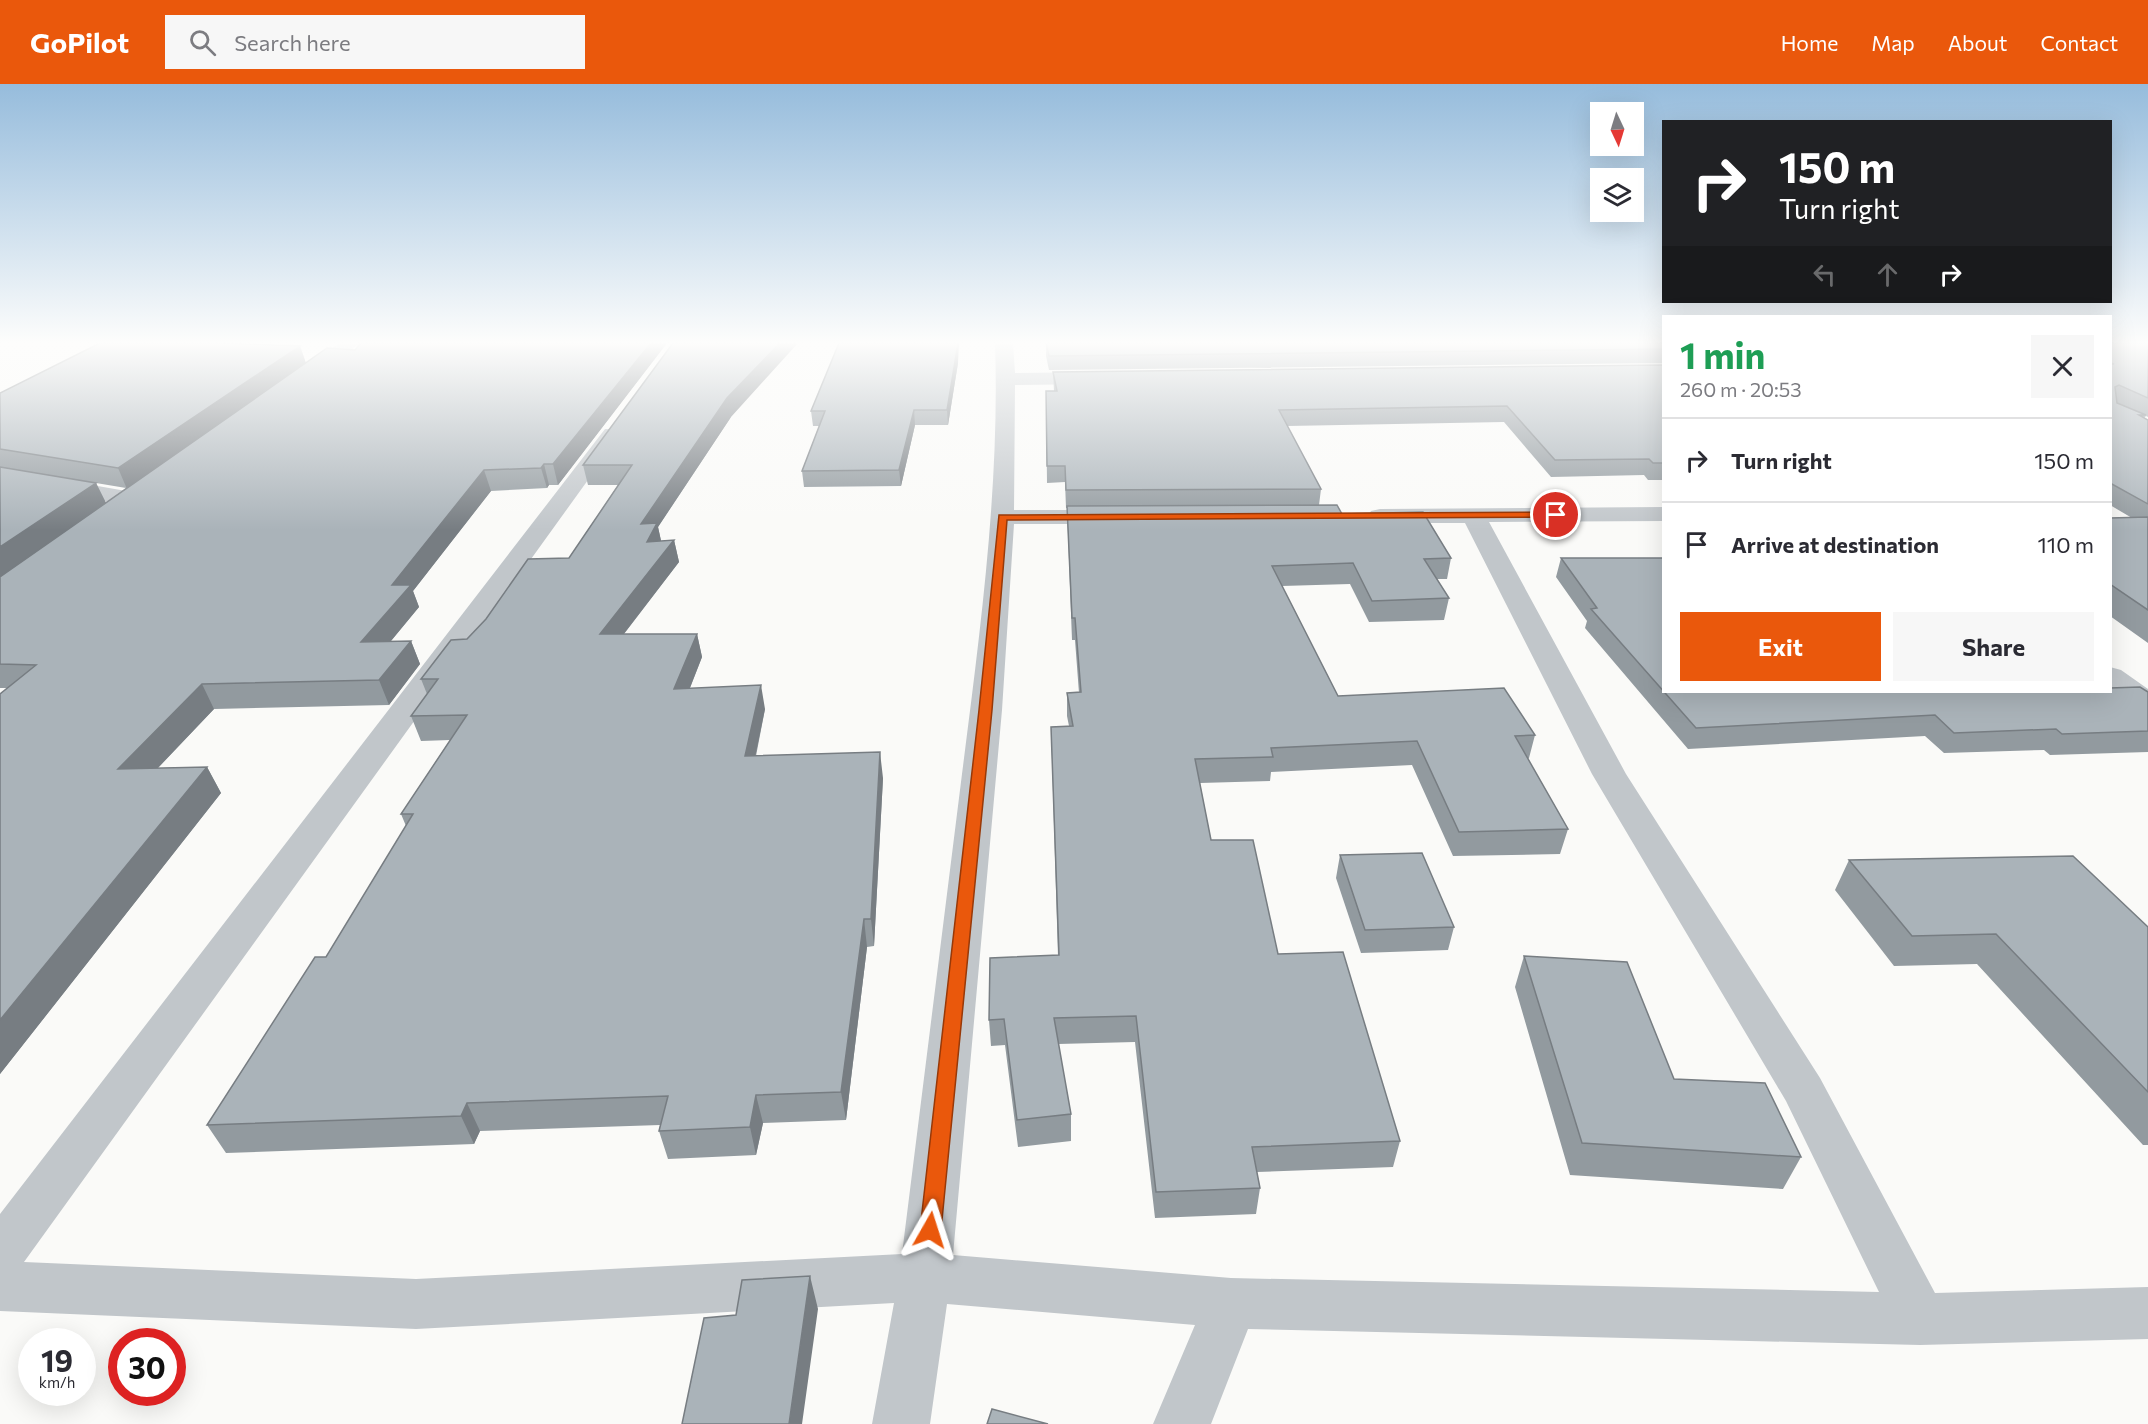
<!DOCTYPE html>
<meta charset="utf-8">
<style>
body{margin:0;font-family:Commissioner,sans-serif;background:#f7f7f7;color:#2b2b33;height:100vh;display:flex;flex-direction:column;font-size:22px;white-space:nowrap}
*{box-sizing:border-box;margin:0}
p{font-size:20px;color:#7c7c81}
.icon{flex:none;width:33px;height:33px;fill:none;stroke:currentColor;stroke-width:2;stroke-linecap:round;stroke-linejoin:round}
.map{position:relative;flex:1;overflow:hidden}
.side{position:absolute;left:1662px;top:231px;width:450px;height:378px;display:flex;flex-direction:column;background:#fff;border-radius:0px;box-shadow:0 6px 24px #0002}
.side>*{flex:none}
.banner{position:absolute;left:1662px;top:36px;width:450px;height:183px;border-radius:0px;box-shadow:0 6px 24px #0002;background:#202124;color:#fff;overflow:hidden}
.needle{width:39px;rotate:176deg}
.controls{position:absolute;left:1590px;top:18px;display:grid;gap:12px}
.controls a{display:grid;place-items:center;width:54px;height:54px;border-radius:0px;background:#fff;box-shadow:0 6px 24px #0002;font-size:30px}
.speed{position:absolute;left:18px;top:1244px;display:flex;gap:12px;font-size:30px;font-weight:700;text-align:center}
.speed>*{display:grid;place-content:center;width:78px;height:78px;border-radius:50%;background:#fff;box-shadow:0 6px 24px #0002;line-height:1}
.speed small{font-size:15px;font-weight:400}
.speed .limit{border:9px solid #d22;background:#fff;color:#111}
.pin{position:absolute;display:grid;place-items:center;width:51px;height:51px;color:#fff;margin:-26px;border:3px solid #fff;border-radius:50%;box-shadow:0 2px 6px #0007}
.me{position:absolute;width:66px;margin:-33px;rotate:6deg;stroke-linejoin:round;filter:drop-shadow(0 0 4px #0008)}
.turn{display:flex;align-items:center;gap:21px;height:126px;padding:0 18px;font-size:27px}
.turn .icon{width:78px;height:78px;stroke-width:2.5}
.turn b{display:block;font-size:42px;line-height:51px}
.lanes{display:flex;align-items:center;height:57px;padding:0 18px;background:#0003;justify-content:center;gap:30px;direction:ltr}
.lanes .off{opacity:.35}
.round{display:grid;place-items:center;flex:none;width:63px;height:63px;border-radius:0px;background:#f7f7f7}
.summary{display:flex;align-items:center;justify-content:space-between;height:102px;padding:0 18px}
h1{font-size:36px;font-weight:700;line-height:45px;color:#1e9e55}
.cta{display:flex;gap:12px;margin-top:auto;padding:12px 18px}
.cta a{flex:1;height:69px;border-radius:0px;background:#ea580c;color:#fff;font-size:24px;font-weight:700;line-height:69px;text-align:center}
.cta a+a{background:#f7f7f7;color:#2b2b33}
ul{padding:0;list-style:none}
li{display:flex;align-items:center;gap:18px;height:84px;padding:0 18px;border-top:2px solid #e1e1e2}
li div{flex:1}
li b{display:block;font-size:22px}
li em{font-style:normal}
header{display:flex;align-items:center;gap:36px;box-sizing:border-box;height:84px;padding:0 30px;background:#ea580c;color:#fff}
header strong{font-size:28px}
nav{display:flex;gap:33px;margin-inline-start:auto;font-size:21px}
.search{width:420px;height:54px;background:#f7f7f7;display:flex;align-items:center;gap:15px;box-sizing:border-box;padding:0 21px;border-radius:0px;color:#7c7c81;font-size:22px}
.map>svg:first-child{display:block}
</style>
<header>
<strong>GoPilot</strong>
<div class="search"><svg class="icon" aria-label="search" viewBox="0 0 24 24"><circle cx="10" cy="10" r="6"/><path d="M15 15l6 6"/></svg>Search here</div>
<nav><a>Home</a><a>Map</a><a>About</a><a>Contact</a></nav>
</header>
<div class="map">
<svg width="2148" height="1340" viewBox="0 0 2148 1340">
<rect width="100%" height="100%" fill="#fafaf8"/>
<g fill="none" stroke-linecap="round" stroke-linejoin="round">
<path fill="#c1c6ca" fill-rule="evenodd" d="M340,259H360L311,296H297L295,292L297,288Z
M995,259H1013L1015,289L1098,288L1107,294L1098,300L1015,301L1014,426H1113L1122,428L1125,433L1122,438L1113,440H1014L1002,626L953,1171L1231,1194L1879,1208L1786,1017L1592,690L1465,439H1380L1371,437L1368,432L1371,427L1380,425L1664,423V437L1489,438L1626,690L1820,994L1935,1209L2148,1203V1255L1920,1261L1248,1245L1211,1340H1153L1195,1241L947,1220L930,1340H872L894,1219L416,1245L0,1227V1130L605,345H619L623,349L619,353L24,1178L416,1195L902,1170C922,1010 942,850 962,690C980,548 1000,402 995,259Z
M0,385L132,408L140,410L144,415L140,420L132,422L0,399Z
M2110,583L2121,586L2148,605V629L2137,627L2110,607Z"/>
</g>
<path fill="#929a9f" fill-rule="evenodd" d="M667,259L558,401H549L547,404L491,407L413,507L419,523L391,557H411L420,580L389,621L214,625L158,684L207,683L221,709L0,990L7,604H0V309L300,262L306,279L355,266ZM96,399L126,404L106,419Z
M1046,259H1664V279L1049,286L1046,272Z
M2110,259H2148V333L2146,332L2144,334L2148,336V559L2110,532V434H2132L2110,421Z
M958,279L948,341H915L901,402L804,403L802,387L819,342H813L811,327Z
M1664,281V396H1648L1644,391L1551,393L1504,338L1287,342L1321,405L1319,421L1451,474L1447,495H1437L1449,514L1444,536L1369,538L1350,500L1282,502L1338,612L1535,651L1529,674L1528,675L1568,745L1560,770L1453,772L1412,681L1271,688L1270,697L1200,699L1211,756L1278,870L1400,1057L1393,1083L1257,1088L1260,1104L1256,1130L1155,1134L1135,958L1058,960L1071,1030V1057L1018,1063L1005,961L991,962L989,936L1058,872L1051,643L1069,642L1067,632V609H1079L1075,556H1072L1067,424H1066L1065,398L1047,399L1046,307H1054L1053,288Z
M731,333L658,443L661,457L674,456L679,478L624,550H697L702,573L690,604L765,625L756,672L883,694L874,862L867,863L846,1036L763,1039L756,1071L668,1075L659,1047L660,1041L480,1047L474,1060L226,1069L207,1041L326,873L406,742L401,730L450,656L421,657L411,632L427,610L421,595L467,555L569,474L618,401H588L583,381Z
M1561,474L1664,608H2148V668L2050,671L2044,666L1944,669L1925,652L1688,665L1585,544L1587,537L1556,493Z
M1340,771L1454,843L1448,866L1361,869L1336,794Z
M1849,776L2148,843V1061H2143L1977,880L1894,882L1835,806Z
M1524,872L1674,995L1801,1073L1783,1105L1570,1091L1515,903Z"/>
<path fill="#777d82" d="M651,259H667L558,401L553,380Z
M780,259H798L731,333L658,443L662,461L652,480L641,440L727,314Z
M958,259H959L958,279L948,341L947,326Z
M300,262L306,280L127,405L118,384Z
M914,326L915,341L901,402L899,386Z
M544,380L549,401L547,404L541,384Z
M484,386L491,407L413,507L419,523L371,581L361,558L392,501Z
M96,399L106,419L0,494V463Z
M674,456L679,478L606,573L600,550Z
M697,550L702,573L680,629L674,605Z
M411,557L420,580L389,621L379,596Z
M202,600L214,625L132,711L118,685Z
M761,601L765,625L750,698L745,672Z
M880,668L883,694L874,862L871,835Z
M207,683L221,709L0,990V936Z
M864,835L867,863L846,1036L841,1008Z
M756,1011L763,1039L756,1071L750,1043Z
M467,1019L480,1047L474,1060L461,1032Z
M810,1192L818,1225L802,1340H789Z"/>
<path fill="#aab3b9" stroke="#777d82" stroke-width="1.5" d="M100,259H219L300,262L118,384L0,365V309Z
M361,259H651L553,380H544L541,384L484,386L392,501H411L361,558L411,557L379,596L202,600L118,685L207,683L0,936V610L36,581L0,580V493L327,264L355,266Z
M673,259H780L727,314L641,440L657,439L647,458L674,456L600,550H697L674,605L761,601L745,672L880,668L871,835H864L841,1008L756,1011L750,1043L659,1047L668,1012L467,1019L461,1032L207,1041L315,873H326L413,730H401L467,631L411,632L438,595H421L451,556L467,555L486,535L528,475L569,474L632,381H583Z
M839,259H958L957,265L947,326H914L899,386L802,387L825,327H811Z
M1046,259H1664V265L1049,272Z
M2110,259H2148V314L2119,301L2115,303L2117,319L2146,331H2139L2148,336V420L2110,399V280H2114L2110,279Z
M1664,281V379H1653L1649,375L1555,376L1507,322L1279,326L1321,405L1066,406L1065,382H1047L1046,307H1057L1053,288Z
M0,383L96,399L0,463Z
M1337,421L1342,430L1423,428L1451,474L1424,475L1449,514L1372,517L1353,479L1272,482L1338,612L1504,604L1535,651L1515,652L1568,745L1459,748L1417,657L1271,664L1273,673L1195,675L1211,756H1253L1278,870L1343,868L1400,1057L1252,1063L1260,1104L1156,1108L1136,932L1054,934L1071,1030L1017,1036L1004,935L989,936L990,874L1059,871L1051,643L1073,642L1067,609L1081,608L1075,534H1072L1067,422Z
M2148,433V526L2110,500V434Z
M1561,474H1664V608H2110V604L2140,603L2148,608V647L2062,650L2056,645L1954,649L1935,631L1696,644L1591,525L1597,524Z
M1422,769L1454,843L1365,846L1340,771Z
M2073,772L2148,843V1008L1996,850L1912,852L1849,776Z
M1524,872L1627,878L1674,995L1765,999L1801,1073L1582,1059Z
M810,1192L789,1340H682L704,1234L736,1231L742,1196Z
M992,1325L1048,1340H987Z"/>
<linearGradient id="sky" x2="0" y2="1"><stop stop-color="#96bcdc"/><stop offset="0.58" stop-color="#fdfdfc"/><stop offset="1" stop-color="#fdfdfc" stop-opacity="0"/></linearGradient>
<rect width="2148" height="446" fill="url(#sky)"/>
<path fill="#ea580c" stroke="#983908" stroke-width="1.5" d="M1556,428L1559,429V433L1007,436L992,626L941,1146L938,1152L930,1155L923,1152L920,1146L979,626L999,431Z"/>
</svg>
<div class="controls">
<a><svg class="needle" viewBox="-14 -14 28 28"><path d="M0-13l5 13h-10z" fill="#e53935"/><path d="M0 13l5-13h-10z" fill="#7c7c81"/></svg></a>
<a><svg class="icon" aria-label="layers" viewBox="0 0 24 24"><path d="M12 4l9 5-9 5-9-5zM3 14l9 5 9-5"/></svg></a>
</div>
<div class="speed"><div>19<small>km/h</small></div><div class="limit">30</div></div>
<div class="pin" style="left:1556px;top:431px;background:#d93025"><svg class="icon" aria-label="arrive" viewBox="0 0 24 24"><path d="M6 21V4h12l-3 4 3 4H6"/></svg></div>
<svg class="me" style="left:930px;top:1146px" viewBox="-20 -20 40 40"><path d="M0-17L14 15 0 8-14 15z" fill="#ea580c" stroke="#fff" stroke-width="4"/></svg>
<div class="banner">
<div class="turn"><svg class="icon" aria-label="right" viewBox="0 0 24 24"><path d="M7 20v-9h11M14 6l5 5-5 5"/></svg><div><b>150 m</b>Turn right</div></div>
<div class="lanes"><svg class="icon off" aria-label="left" viewBox="0 0 24 24"><path d="M17 20v-9H6M10 6l-5 5 5 5"/></svg><svg class="icon off" aria-label="ahead" viewBox="0 0 24 24"><path d="M12 20V5M6 11l6-6 6 6"/></svg><svg class="icon" aria-label="right" viewBox="0 0 24 24"><path d="M7 20v-9h11M14 6l5 5-5 5"/></svg></div>
</div>
<section class="side">
<div class="summary"><div><h1>1 min</h1><p>260 m · 20:53</p></div><a class="round"><svg class="icon" aria-label="close" viewBox="0 0 24 24"><path d="M6 6l12 12M18 6L6 18"/></svg></a></div>
<ul>
<li><svg class="icon" aria-label="right" viewBox="0 0 24 24"><path d="M7 20v-9h11M14 6l5 5-5 5"/></svg><div><b>Turn right</b></div><em>150 m</em></li>
<li><svg class="icon" aria-label="arrive" viewBox="0 0 24 24"><path d="M6 21V4h12l-3 4 3 4H6"/></svg><div><b>Arrive at destination</b></div><em>110 m</em></li>
</ul>
<div class="cta"><a>Exit</a><a>Share</a></div>
</section>
</div>
